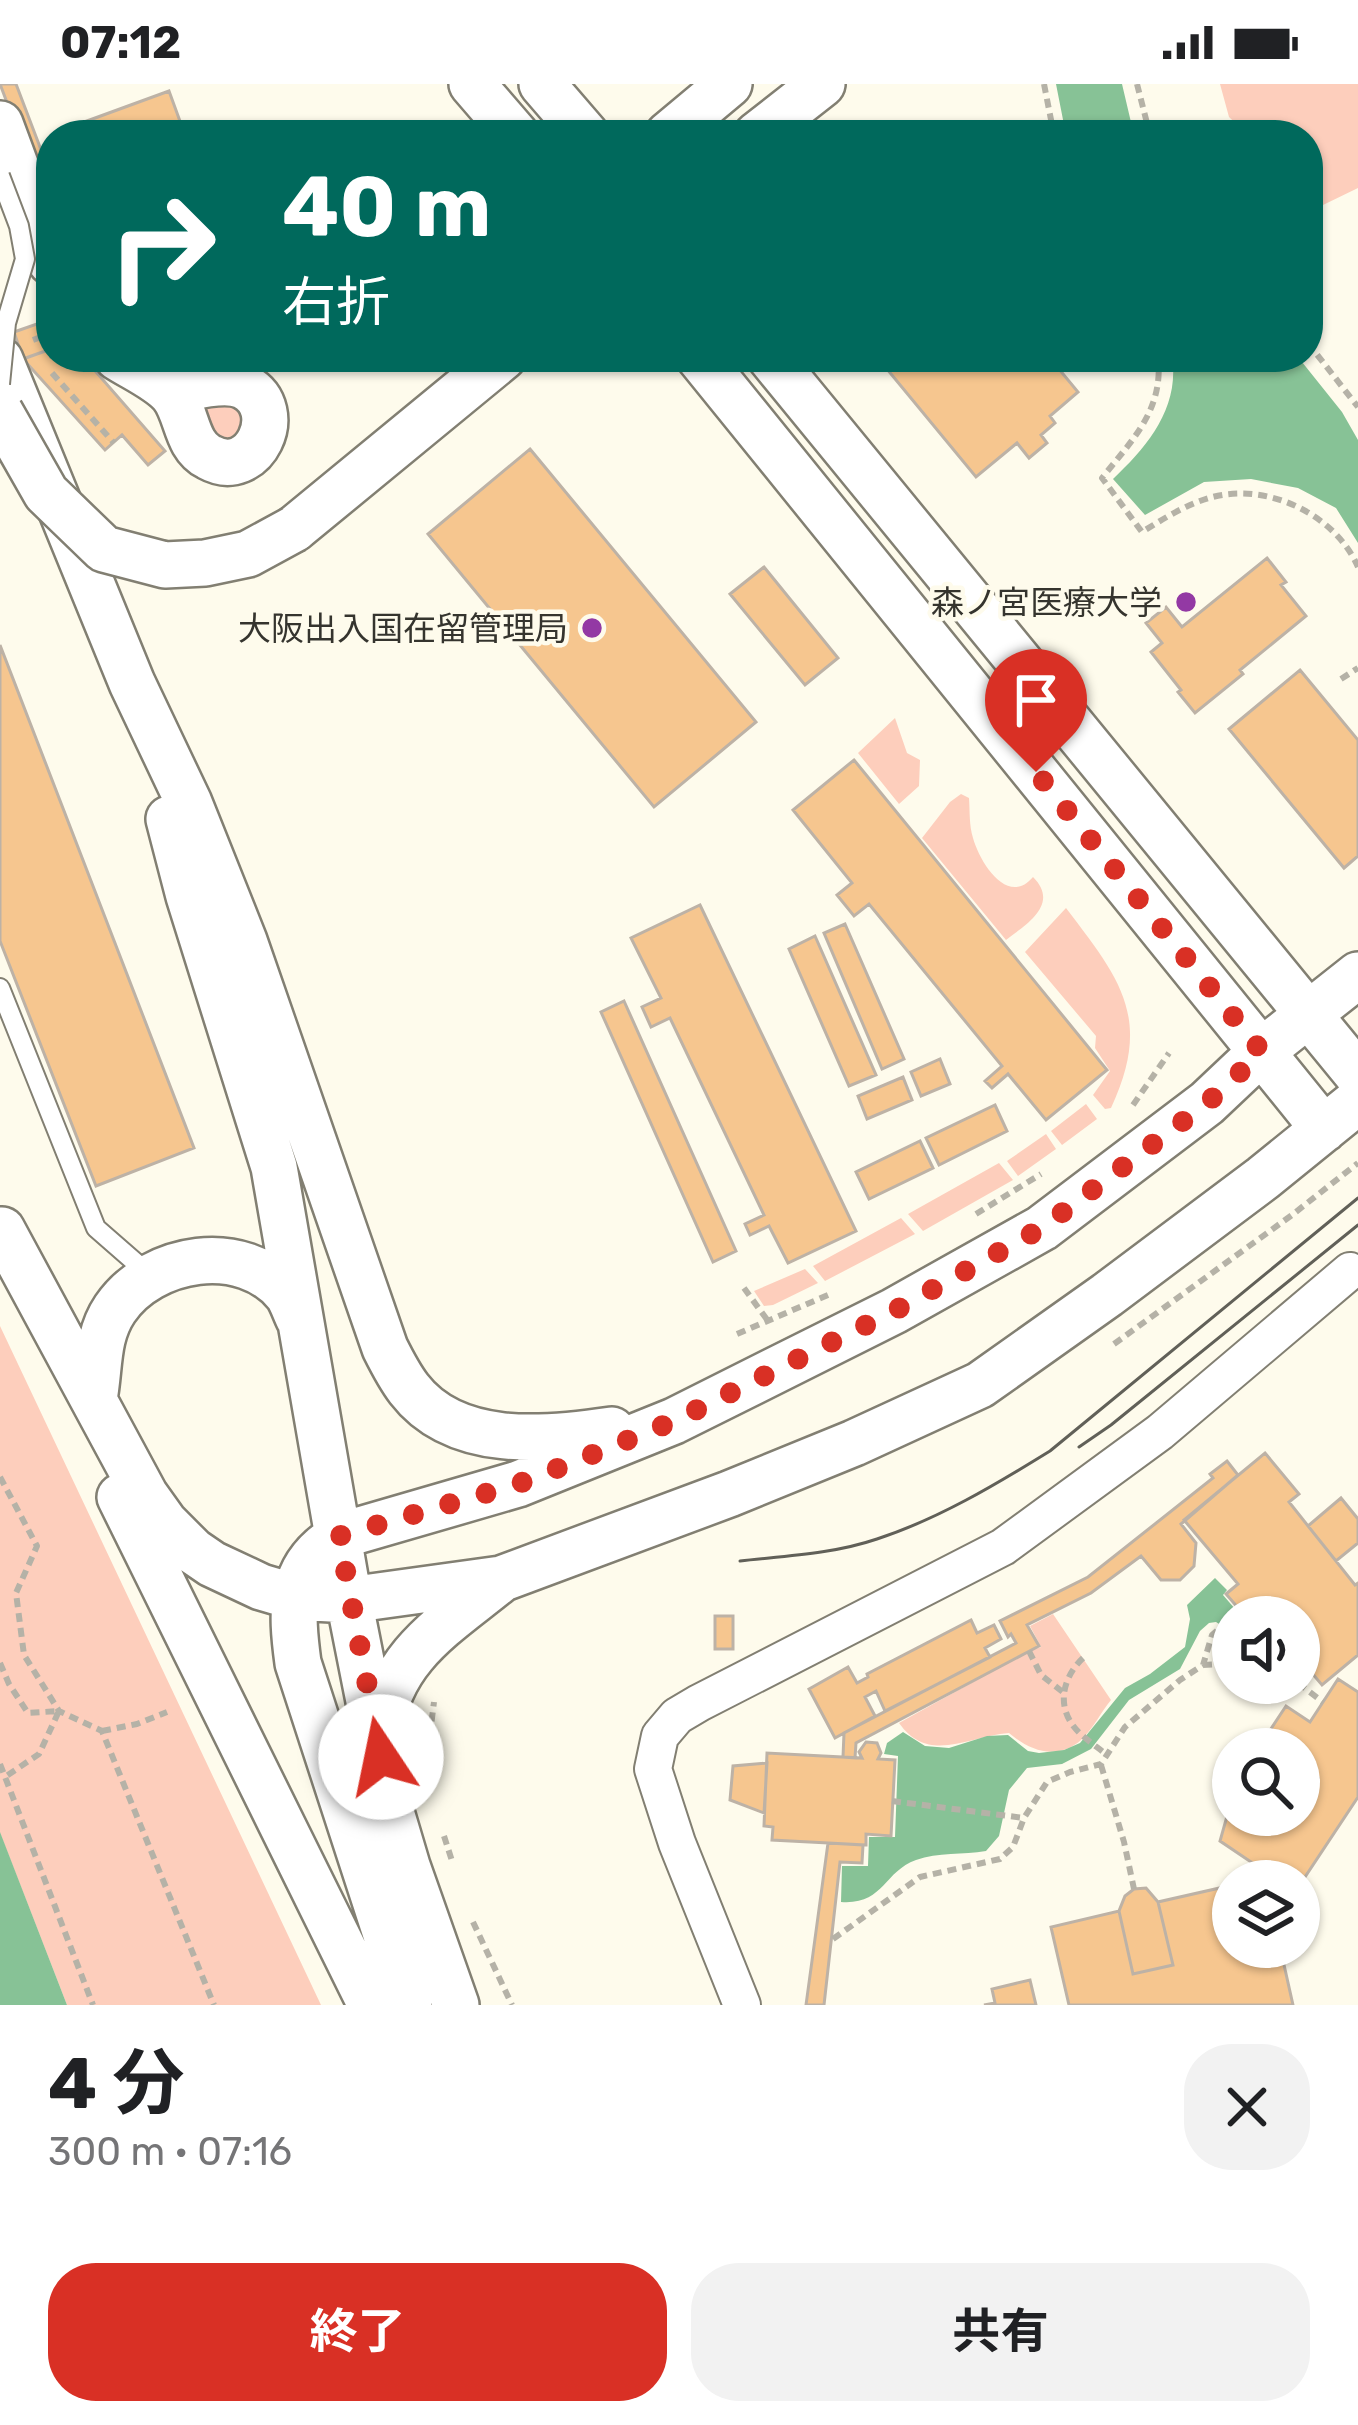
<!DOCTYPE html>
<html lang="ja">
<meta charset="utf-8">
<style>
body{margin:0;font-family:Rubik,"Noto Sans JP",sans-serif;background:#f2f2f2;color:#202124;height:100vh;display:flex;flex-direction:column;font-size:45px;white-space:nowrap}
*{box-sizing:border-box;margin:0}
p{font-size:39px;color:#757577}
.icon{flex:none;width:66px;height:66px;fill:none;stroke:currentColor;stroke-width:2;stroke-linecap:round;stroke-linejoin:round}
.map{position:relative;height:1921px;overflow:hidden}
.panel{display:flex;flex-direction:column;background:#fff;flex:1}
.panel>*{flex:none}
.top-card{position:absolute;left:36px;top:36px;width:1287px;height:252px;border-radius:48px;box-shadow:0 3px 9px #0004;background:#00695c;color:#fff;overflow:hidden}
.buttons{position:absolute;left:1212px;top:1512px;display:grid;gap:24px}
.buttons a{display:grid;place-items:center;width:108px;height:108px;border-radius:50%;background:#fff;box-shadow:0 3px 9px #0004;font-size:60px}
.pin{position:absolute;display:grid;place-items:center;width:102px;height:102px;color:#fff;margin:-123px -51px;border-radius:50% 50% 50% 0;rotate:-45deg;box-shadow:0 0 12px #0007}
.pin .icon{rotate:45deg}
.me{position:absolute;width:132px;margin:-66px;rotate:349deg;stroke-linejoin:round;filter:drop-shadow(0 0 9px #0008)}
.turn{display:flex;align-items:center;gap:42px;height:252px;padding:0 48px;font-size:54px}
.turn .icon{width:156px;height:156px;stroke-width:2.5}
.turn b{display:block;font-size:84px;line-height:102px}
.round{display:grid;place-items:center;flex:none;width:126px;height:126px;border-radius:48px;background:#f2f2f2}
.summary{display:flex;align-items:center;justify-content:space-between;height:204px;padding:0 48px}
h1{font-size:72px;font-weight:700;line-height:90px}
.button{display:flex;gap:24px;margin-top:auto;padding:24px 48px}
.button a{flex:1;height:138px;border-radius:48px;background:#d93025;color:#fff;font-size:48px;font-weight:700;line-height:138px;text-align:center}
.button a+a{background:#f2f2f2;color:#202124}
.status{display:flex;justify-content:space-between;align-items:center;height:84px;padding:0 60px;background:#fff;direction:ltr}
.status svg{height:33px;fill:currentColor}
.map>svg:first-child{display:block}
</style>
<div class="status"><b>07:12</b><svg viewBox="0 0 49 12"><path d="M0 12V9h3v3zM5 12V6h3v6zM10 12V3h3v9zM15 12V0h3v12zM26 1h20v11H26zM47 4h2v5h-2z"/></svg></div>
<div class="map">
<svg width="1358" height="1921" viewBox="0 0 1358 1921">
<rect width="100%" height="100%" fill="#fefbec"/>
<path fill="#fdcebc" d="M1220,0H1358V104L1323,121L1308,107V51H1248L1229,33Z
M240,319L247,348L220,362L203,329L210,320Z
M895,634L907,669L920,676L919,702L899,720L858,669Z
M961,710L969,714C970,728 969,741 973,754C980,779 1008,823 1033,793C1060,820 1027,840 1006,856L922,754L950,718Z
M1066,824C1120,895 1153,934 1111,1024L1105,1025L1093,1011L1110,987L1095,964L1096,952L1025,868Z
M1086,1020L1097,1035L1062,1061L1051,1047Z
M1046,1050L1056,1065L1018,1092L1007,1077Z
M999,1079L1013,1096L923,1147L908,1130Z
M901,1134L915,1150L825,1197L813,1182Z
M805,1185L818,1199L773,1221L764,1222L754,1207Z
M0,1242L321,1921H67L0,1749Z
M1053,1530L1111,1616C1101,1628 1093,1645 1081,1656C1057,1677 1030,1667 1009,1649C968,1652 929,1681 899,1639L1029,1567L1041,1563L1030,1542Z"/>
<path fill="#87c296" d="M1056,0H1122L1134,51H1066Z
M1172,273H1298L1342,328L1358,356V459L1336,424L1298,404L1251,395L1204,398L1145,431L1113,395C1147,363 1180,324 1172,273Z
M1215,1494L1227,1506L1223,1511L1242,1533H1233V1549L1216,1538L1209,1539L1200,1547L1180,1585L1129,1616L1091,1665L1062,1680L1027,1684L1009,1706L999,1752L986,1767C963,1771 938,1768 916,1776C883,1788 884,1821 841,1818L842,1782H868L869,1753H895L898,1672L884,1670L887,1659L903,1648L925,1662L949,1664L987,1652L1008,1651L1028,1667L1039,1669L1064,1666L1080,1659L1125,1604L1150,1590L1185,1563L1190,1535L1187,1521Z
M0,1748L67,1921H0Z"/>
<path fill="#f6c68f" stroke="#bdb2a6" stroke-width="3" d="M0,0H16L51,92V135Z
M169,7L185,51H80L76,41Z
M51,235V265L23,275L14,248Z
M51,265V273H83L165,367L148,381L122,351L105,366L23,275Z
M877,273H1049L1078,308L1050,332L1055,339L1041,351L1047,359L1029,374L1017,359L976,393Z
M530,365L756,638L654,723L428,450Z
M1267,474L1286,498L1281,501L1306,532L1240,586L1243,590L1195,629L1178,608L1181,606L1151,568L1162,559L1146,539L1166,523L1182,543Z
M764,483L838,574L805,601L730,510Z
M0,561L194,1064L96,1102L0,857Z
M1300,586L1358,656V772L1344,784L1229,645Z
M854,676L1107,986L1046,1036L1008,990L992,1004L985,997L1002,982L869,820L854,832L837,811L852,799L793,726Z
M700,821L856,1147L788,1179L769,1142L750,1151L745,1140L764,1131L670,934L651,943L642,923L661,914L631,854Z
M845,840L904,975L882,985L824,849Z
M815,852L876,991L849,1002L789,865Z
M624,917L736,1167L713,1178L601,928Z
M940,975L950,1000L921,1012L911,988Z
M903,993L912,1016L867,1035L858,1012Z
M995,1021L1007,1047L939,1081L926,1054Z
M920,1057L933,1084L869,1115L856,1088Z
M1265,1369L1299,1410L1289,1418L1355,1501L1358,1499V1571L1322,1601L1299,1574V1533H1246L1226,1510L1238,1500L1184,1436Z
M1227,1377L1238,1391L1181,1440L1196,1459L1194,1482L1180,1496H1161L1141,1472L1091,1509L1027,1541L1039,1562L856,1659L855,1674L843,1673L844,1649L1016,1559L1011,1550L1008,1553L1000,1537L1088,1493L1213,1394L1210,1390Z
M1341,1414L1358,1435V1459L1336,1477L1308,1442Z
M715,1532H733V1565H715Z
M971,1536L977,1549L994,1541L1001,1555L985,1564L990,1573L885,1627L876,1607L865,1613L875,1632L835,1654L809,1605L848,1583L857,1599L868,1593L867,1590Z
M1338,1595L1358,1608V1713L1299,1802V1797H1249L1260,1784L1220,1757L1231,1718L1233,1716V1731H1299V1718L1318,1694L1299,1681V1665H1274L1263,1657L1286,1622L1310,1638Z
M866,1658L877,1659L881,1669L878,1675L895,1676L891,1752L866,1750V1761L772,1756L773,1743L764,1742L767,1669L862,1674L859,1668Z
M767,1679L764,1729L730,1716L733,1682Z
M1299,1681L1318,1694L1301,1720L1299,1718Z
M828,1759L863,1761L862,1779L840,1778L824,1921H806Z
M1233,1801V1863H1280L1293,1921H1069L1051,1843L1119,1827L1133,1890L1173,1881L1158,1818Z
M1146,1804L1158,1818L1173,1881L1133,1890L1119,1827L1125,1812L1134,1805Z
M1030,1896L1036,1921H984L995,1919L992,1905Z"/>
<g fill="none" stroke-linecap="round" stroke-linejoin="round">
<g stroke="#827f72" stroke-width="22">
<path id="service" d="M0,904L96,1144L151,1192"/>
</g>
<g stroke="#827f72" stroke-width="40">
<path id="minor" d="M742,1921L677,1759L653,1685L660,1652L677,1632L699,1619L1003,1463L1160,1348L1350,1187"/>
</g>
<g stroke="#827f72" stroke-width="50">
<path id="tertiary" d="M472,0L516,51
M542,0L586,51
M0,40L51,178
M668,51L729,0
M757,51L822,0
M117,273C134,284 159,295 172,310C188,329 185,361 209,373C254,398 288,326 245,303C225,292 192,304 170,307
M699,273L1324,1045
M770,273L1358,991
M0,276L132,599L189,719L244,857L385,1264C392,1278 399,1292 409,1305C455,1365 545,1356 612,1346
M294,445L503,273
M169,735L189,812L274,1083L349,1516L391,1728L407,1782L456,1921
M2,1146L145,1411L165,1439L193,1467L212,1480L261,1503L295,1513L349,1516L501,1495L729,1410L854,1359L980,1301L1107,1211L1263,1094L1358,1017
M94,1315C100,1284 96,1253 115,1225C151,1172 243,1156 287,1210C292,1217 295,1227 299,1235
M120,1413L371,1921
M380,1647C390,1572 445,1541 499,1497
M409,1921L298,1579C291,1527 288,1482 339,1452L518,1400L674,1337L894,1227L1042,1144L1207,1019L1262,967L1358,891"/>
</g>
<path stroke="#b5b2a7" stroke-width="6" stroke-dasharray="9 6" stroke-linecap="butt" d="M1044,0L1054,51
M1137,0L1150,51
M985,40L1052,41
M1308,259L1358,323
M1158,273C1164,326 1132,356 1102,394L1142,448C1163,435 1185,421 1209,414C1266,397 1335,430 1358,483
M52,289L114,359
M1341,595L1358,584
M1133,1021L1169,969
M976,1130L1041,1090
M744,1204L768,1237
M737,1250L828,1211
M1114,1260L1292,1131L1358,1079
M0,1393L37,1462L16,1509L24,1571L59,1627L102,1647L214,1921
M1029,1567L1041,1591L1064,1609
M1083,1574C1066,1590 1057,1615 1070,1637C1078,1651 1095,1661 1107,1671
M0,1579L9,1600L28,1629L59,1627L39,1670L5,1693
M1203,1581L1233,1579
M1298,1599L1323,1618
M102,1647L137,1640L167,1628
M0,1680L93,1921
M1101,1681L1124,1758L1134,1805
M426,1682L434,1618
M892,1717L1024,1734
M444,1752L453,1780
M473,1838L512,1921
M833,1855L920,1793L1000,1775L1013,1763L1024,1734L1047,1698L1070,1688L1101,1680L1125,1643L1180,1596L1203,1581L1212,1551L1240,1527"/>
<use href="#service" stroke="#fff" stroke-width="18"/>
<use href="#minor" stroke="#fff" stroke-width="36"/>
<use href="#tertiary" stroke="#fff" stroke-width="45"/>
<path stroke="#616058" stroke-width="3" d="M1079,1363L1111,1341L1358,1141
M740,1477C785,1472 833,1470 877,1455C938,1435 995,1401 1050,1367L1358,1114"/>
<g stroke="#827f72" stroke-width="22" stroke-linecap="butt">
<path id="service-bridge" d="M0,92L19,142L25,175L6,239L0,300"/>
</g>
<g stroke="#827f72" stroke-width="50" stroke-linecap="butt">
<path id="tertiary-bridge" d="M0,328L46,409L104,465L165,481L205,479L248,470L294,445"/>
</g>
<path stroke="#b5b2a7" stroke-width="6" stroke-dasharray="9 6" stroke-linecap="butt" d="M33,256L51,249"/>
<use href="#service-bridge" stroke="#fff" stroke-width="18"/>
<use href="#tertiary-bridge" stroke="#fff" stroke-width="45"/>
</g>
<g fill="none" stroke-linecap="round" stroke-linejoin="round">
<path stroke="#d93025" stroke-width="21" stroke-dasharray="0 37.8" d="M381,1673L339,1452L518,1400L596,1369L674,1337L894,1227L1042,1144L1207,1019L1262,968L1036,688"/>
</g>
<g fill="#9339a4" stroke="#fefbec" stroke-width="4.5">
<circle cx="1186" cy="518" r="12"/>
<circle cx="592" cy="544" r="12"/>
</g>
<g text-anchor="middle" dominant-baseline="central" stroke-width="9" stroke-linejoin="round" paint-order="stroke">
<g font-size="33" fill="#35342e" stroke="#fefbec" text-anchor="end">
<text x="1162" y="518">森ノ宮医療大学</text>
<text x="568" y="544">大阪出入国在留管理局</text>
</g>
</g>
</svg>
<div class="buttons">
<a><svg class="icon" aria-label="sound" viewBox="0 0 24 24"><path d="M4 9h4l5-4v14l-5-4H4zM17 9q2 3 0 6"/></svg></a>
<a><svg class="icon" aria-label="search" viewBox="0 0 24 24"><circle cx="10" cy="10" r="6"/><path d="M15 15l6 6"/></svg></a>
<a><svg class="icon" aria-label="layers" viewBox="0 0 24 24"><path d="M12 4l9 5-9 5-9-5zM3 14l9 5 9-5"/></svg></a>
</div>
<div class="pin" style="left:1036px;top:688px;background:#d93025"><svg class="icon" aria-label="arrive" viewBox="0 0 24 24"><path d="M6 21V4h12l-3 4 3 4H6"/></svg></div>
<svg class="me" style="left:381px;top:1673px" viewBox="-20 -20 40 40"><circle r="19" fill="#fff"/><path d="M0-13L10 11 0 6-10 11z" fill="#d93025"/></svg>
<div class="top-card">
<div class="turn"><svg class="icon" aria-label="right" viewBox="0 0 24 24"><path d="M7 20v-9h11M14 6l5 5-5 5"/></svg><div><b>40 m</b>右折</div></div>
</div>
</div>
<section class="panel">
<div class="summary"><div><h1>4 分</h1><p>300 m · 07:16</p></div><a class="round"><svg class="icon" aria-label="close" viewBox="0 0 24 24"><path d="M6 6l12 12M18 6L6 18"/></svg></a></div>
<div class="button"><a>終了</a><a>共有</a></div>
</section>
